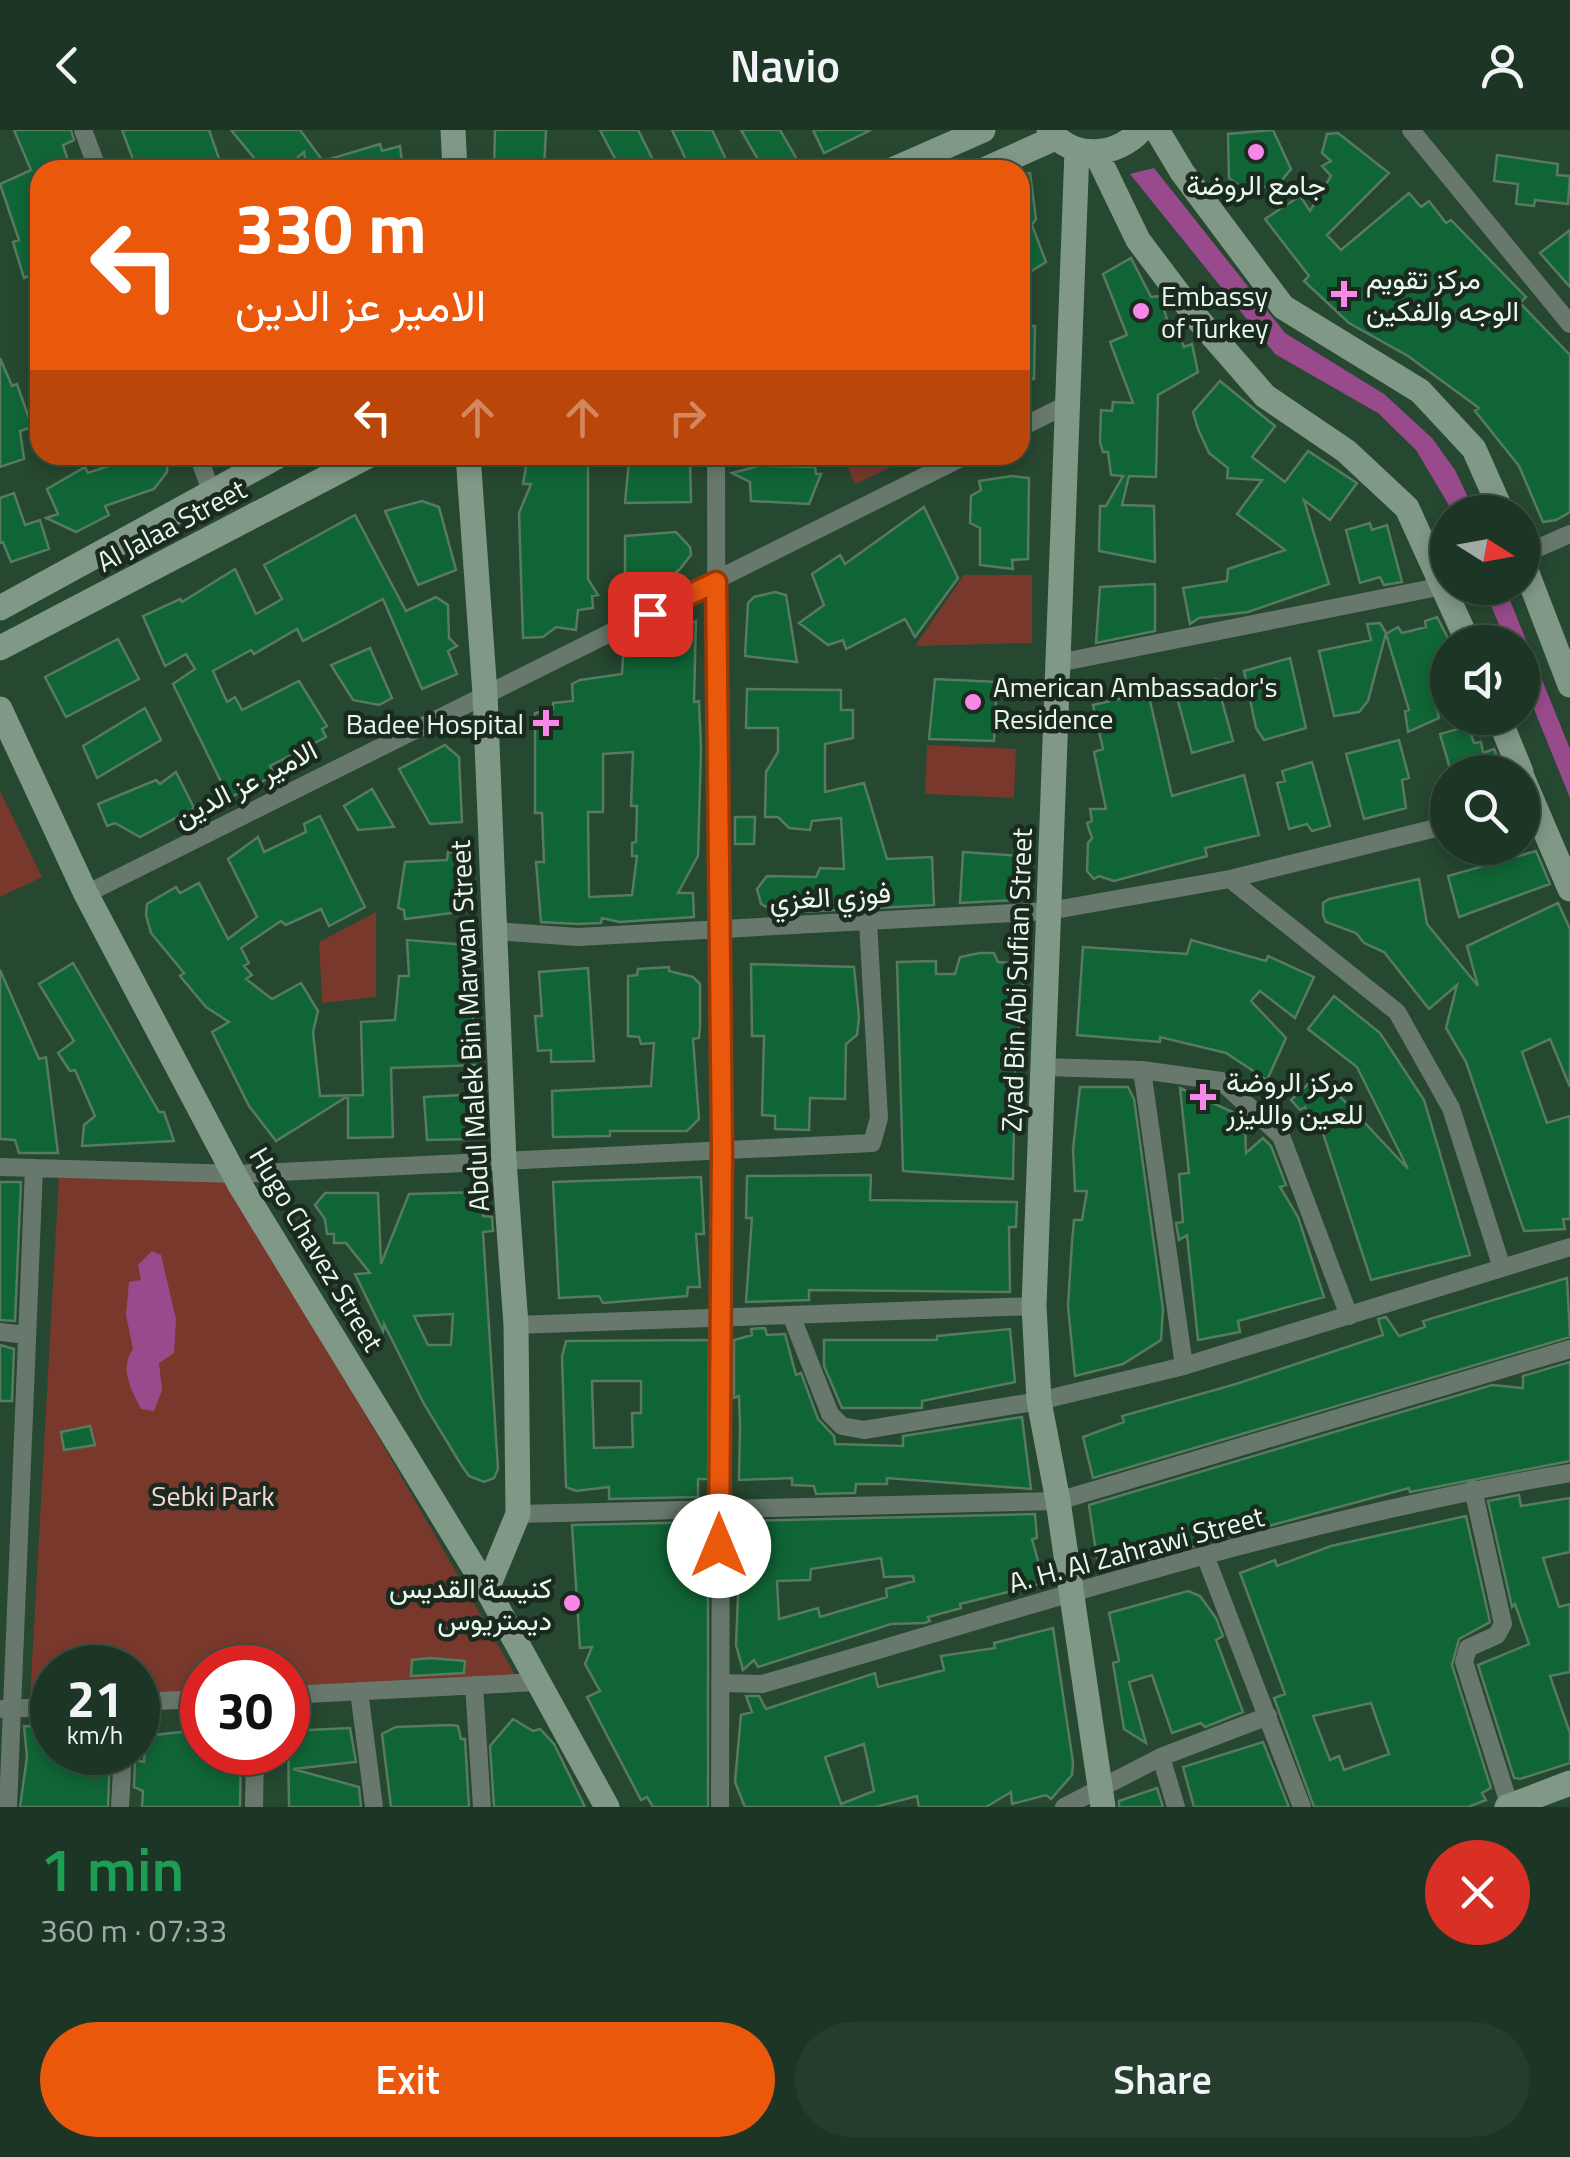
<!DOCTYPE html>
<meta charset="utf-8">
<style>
body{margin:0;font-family:"Titillium Web",Vazirmatn,sans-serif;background:#253d2c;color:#f1f3f6;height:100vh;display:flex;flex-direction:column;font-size:38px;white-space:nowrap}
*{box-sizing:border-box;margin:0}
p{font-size:32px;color:#a0aba6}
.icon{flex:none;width:55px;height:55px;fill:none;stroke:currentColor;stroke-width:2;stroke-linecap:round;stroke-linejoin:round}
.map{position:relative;height:1677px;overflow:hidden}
.drawer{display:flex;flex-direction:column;background:#1c3524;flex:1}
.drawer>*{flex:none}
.top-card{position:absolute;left:30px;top:30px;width:1000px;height:305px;border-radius:30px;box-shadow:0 5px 15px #0003,0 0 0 2px #3a5041;background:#ea580c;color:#fff;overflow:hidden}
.needle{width:65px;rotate:101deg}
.tools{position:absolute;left:1430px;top:365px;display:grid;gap:20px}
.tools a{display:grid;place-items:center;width:110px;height:110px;border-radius:50%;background:#1c3524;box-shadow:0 5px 15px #0003,0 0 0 2px #3a5041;font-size:50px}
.speed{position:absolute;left:30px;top:1515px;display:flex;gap:20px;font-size:50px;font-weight:700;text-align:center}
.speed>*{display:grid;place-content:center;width:130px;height:130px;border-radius:50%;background:#1c3524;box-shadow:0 5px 15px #0003,0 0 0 2px #3a5041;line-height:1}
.speed small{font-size:25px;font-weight:400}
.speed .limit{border:15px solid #d22;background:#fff;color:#111}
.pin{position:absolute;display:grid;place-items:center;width:85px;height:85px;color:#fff;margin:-42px;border-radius:20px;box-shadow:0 5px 15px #0006}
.me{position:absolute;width:110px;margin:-55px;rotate:0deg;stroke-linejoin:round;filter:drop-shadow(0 0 8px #0008)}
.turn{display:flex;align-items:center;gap:35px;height:210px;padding:0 40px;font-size:45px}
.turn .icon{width:130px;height:130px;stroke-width:2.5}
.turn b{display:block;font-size:70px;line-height:85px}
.lanes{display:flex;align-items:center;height:95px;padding:0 40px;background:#0003;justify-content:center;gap:50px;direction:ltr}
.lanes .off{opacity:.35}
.round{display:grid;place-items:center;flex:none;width:105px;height:105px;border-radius:52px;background:#253d2c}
.overview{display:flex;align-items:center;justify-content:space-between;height:170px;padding:0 40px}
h1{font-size:60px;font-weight:600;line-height:75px;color:#1e9e55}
.button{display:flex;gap:20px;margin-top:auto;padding:20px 40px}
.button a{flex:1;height:115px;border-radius:60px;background:#ea580c;color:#fff;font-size:40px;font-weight:600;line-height:115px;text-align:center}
.button a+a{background:#253d2c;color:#f1f3f6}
header{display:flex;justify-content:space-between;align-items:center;height:130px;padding:0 40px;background:#1c3524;font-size:45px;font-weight:600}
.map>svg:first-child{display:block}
</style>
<header><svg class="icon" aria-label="back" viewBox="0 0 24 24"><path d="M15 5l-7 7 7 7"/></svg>Navio<svg class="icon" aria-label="person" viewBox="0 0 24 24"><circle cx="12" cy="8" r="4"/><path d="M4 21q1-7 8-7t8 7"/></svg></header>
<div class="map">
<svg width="1570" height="1677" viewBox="0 0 1570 1677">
<rect width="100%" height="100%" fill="#264730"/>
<path fill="#78392c" d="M842,325H917L855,354Z
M964,445H1032V513L915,516Z
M927,615L1016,619L1014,668L925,664Z
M0,661L42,747L0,767Z
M376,782V867L322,873L319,812Z
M59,1045L229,1047L517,1548L288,1558V1538H202V1562L138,1564V1538H52V1568L30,1569Z"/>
<path fill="#994a8d" d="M1154,38L1285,203L1384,264L1432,308L1455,340L1475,382H1453L1416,320L1378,283L1275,224L1130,44Z
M1484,458H1505L1570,619V668L1523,552L1522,512H1506Z
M152,1121L161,1125L176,1189L174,1223L159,1233L162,1260L154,1281L141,1279C131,1259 119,1238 133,1219L126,1185L129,1152L141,1150L138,1135Z"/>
<path fill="#106536" stroke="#577a61" stroke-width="2.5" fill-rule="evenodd" d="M14,0H71L74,10L63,15L71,40H40V142L24,148L13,112L19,110L0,54L31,40Z
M122,0H209L223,40H137Z
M231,0H300L323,31L380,14L382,21L400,16L403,40H307L304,22L283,40H264Z
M495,0H546L544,40H494Z
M600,0H638L658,40H621Z
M672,0H712L731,40H691Z
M741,0H780L799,33L786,40H764Z
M813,0H871L824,23Z
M1273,0L1291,39L1277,56L1242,58L1229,48L1228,4Z
M1338,3L1389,43L1327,105L1341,120L1409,63L1421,77L1429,71L1446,93L1451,90L1526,167L1520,173L1570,225V382L1556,390L1543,392L1519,336L1475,281L1479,278L1408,226L1349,193L1304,151L1309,146L1265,89L1300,66L1310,81L1331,46L1322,36L1331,31L1322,23L1327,4Z
M1497,25L1558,34L1557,45L1570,46L1568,74L1535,70L1534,76L1516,74L1518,54L1494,51Z
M1030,43L1036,89L1032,95L1046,132L1020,148V44Z
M1570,100V157L1540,123Z
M1131,128L1151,167L1160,166L1172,206L1179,204L1184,217L1192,214L1198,242L1158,265L1156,347L1129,346L1122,375L1154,376L1155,432L1099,421L1100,376H1106L1123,346L1111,345L1108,322H1103L1100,312L1101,280L1112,281L1113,272L1133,273L1110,212L1127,205L1103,144Z
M1020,196H1035L1034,249H1020Z
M0,228L12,256L17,254L32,297L20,301L24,329L0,337Z
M1220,251L1275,296L1252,327L1285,352L1308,321L1357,353L1330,390L1304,370L1329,454L1248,482L1199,488L1190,494L1183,458L1227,451L1228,439L1285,420L1237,384L1262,350L1227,348L1228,338L1209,323L1198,299L1193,282Z
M140,325H168L167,342L154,359L105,376L109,385L76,402L46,388L58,384L47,359L85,337L88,343Z
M528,325H588V449L598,465L592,466L593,478L578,480L576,500L556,497L543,507L523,508L519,383L531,354H523Z
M690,330L691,372L625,373L629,331Z
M756,331H769L770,336L815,337L816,344H821L809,374L751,371L750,352L732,343L755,337Z
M1012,346L1029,348L1028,429L1012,430L1013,439L980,435V398L970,393L971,366L981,360L979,351Z
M14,363L25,395L40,390L49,419L11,432L3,412L0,413V368Z
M422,371L439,377L456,440L418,455L385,381Z
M924,377L958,448L915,507L905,489L846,519L843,510L828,515L799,493L824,475L812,444L840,425L845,434Z
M355,385L406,481L436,467L448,475L449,508L457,516L448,521L457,544L422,559L383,469L303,511L297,499L254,524L251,520L213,541L227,572L235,567L242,580L299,551L327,596L322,599L326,607L270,636L275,645L229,668L173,554L195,539L186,524L165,536L143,486L180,469L182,472L235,439L256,484L282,469L264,435Z
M1370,393L1372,400L1387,395L1402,452L1384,455L1380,447L1360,453L1346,400Z
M676,402L690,417L691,425L679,440L650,461L625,456V406Z
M1155,454V501L1096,513L1100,457Z
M775,462L786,465L797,532L745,526L748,473L754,467Z
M1437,487L1450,512L1448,571L1436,575L1439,588L1408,602L1405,581L1409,580L1386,504L1398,497L1402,503L1426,497L1425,491Z
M696,491L694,572L699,571L701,619L698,726L678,763H693L694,787L619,792L602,788L601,793L578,794L541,792L536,732H544L542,683H535V583L553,579V573L573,571L572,554L580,550L622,544L624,510L631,523ZM633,622L631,676H637L636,712L632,713V726H637L632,765L589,767L588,682H603V624Z
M1380,493L1386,503L1368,571L1359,582L1334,586L1319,521L1371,510L1367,494Z
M118,509L139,549L66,587L45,547Z
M370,518L392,568L379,575L353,570L331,535Z
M1290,528L1306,598L1264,610L1256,598L1244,541Z
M935,549L997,552L994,611L929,609Z
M1216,549L1233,611L1192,623L1175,560Z
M747,559L841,560V580H853V608L825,614V662L864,653L887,729L932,727L934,775L779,783L761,774L757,759L767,746L816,747L820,738L844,739L841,688L812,691L810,700L789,698L778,687H765L766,642L778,622V598H746Z
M1148,562L1172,666L1244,645L1259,705L1205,718L1207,726L1114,751L1099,746L1094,749L1087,741L1088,713L1092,708L1087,693L1092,691L1090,679H1106L1094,622L1103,619L1093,575Z
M145,578L161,610L97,648L83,616Z
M1468,596L1474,613L1481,612L1483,623L1494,619L1504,642H1451L1440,604Z
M1399,610L1409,648L1402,650L1406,678L1364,689L1346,624Z
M445,615L459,627L462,692L430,694L399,639Z
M1312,632L1330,696L1312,701L1307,694L1289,699L1277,653L1285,651L1282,641Z
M176,642L194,678L140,707L115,693L107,696L98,674L156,650L160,654Z
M372,659L394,697L358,700L344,676Z
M320,686L365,777L329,796L321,779L286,795L281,791L241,818L249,833L244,836L252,845L246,849L272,869L301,853L318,881L313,902L320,966L363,965L361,892L395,890L399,846H409L407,810L468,815L470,842L476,849L472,861L474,915H480L481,935L391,938L393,1007L348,1008V966L276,1011L249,976L212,902L229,892L206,877L180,846L184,843L151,803L146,785L147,774L176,757L180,763L199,753L228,809L257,787L228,729L258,707L264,722L306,702L304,694Z
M735,687H755L754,714H735Z
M1536,721L1550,754L1459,787L1448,746Z
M448,722L465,724L468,781L405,789L404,780L398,778L405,732L447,730Z
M963,722L1020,726L1015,770L960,773Z
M1419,749L1427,794L1478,856L1467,816L1558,773L1570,799V957L1550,909L1522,922L1547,993L1570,986V1089H1563L1565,1099L1524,1101L1466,932L1446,898L1457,855L1429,879L1384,822L1364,813L1356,803L1326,792L1323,785V773L1329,769Z
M1191,810L1266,831L1268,826L1314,847L1295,888L1260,861L1251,871L1286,908L1267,950L1226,923L1160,907V912L1077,905L1083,817L1187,824Z
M980,823H994L998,832L1012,833L1024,846L1015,938L1013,1049L903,1041L897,832L936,831V844H955L960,827Z
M73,833L159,982H164L174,1011L82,1016L84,995L95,986L75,940L70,941L58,923L74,911L39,854Z
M751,834L854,837L859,887L857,905L846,914L845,969L810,968L809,1000L775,999V986L762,985L764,906H752Z
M669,837V841L693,847L700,854V896L699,908L693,909L699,989L687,1001H610V1006L553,1007L552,961L651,956L654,913L641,914L639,907L628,906V846L637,845L638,839Z
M588,838L594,931L551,932V920L538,921L535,886H542L539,842Z
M0,840L39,929L46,927L58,1023H19L15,1010L0,1009Z
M1334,866L1380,903L1424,970L1470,1125L1371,1150L1322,1000H1318L1305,977L1300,980L1291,970L1319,944L1408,1039L1357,937L1308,899Z
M1080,957H1128L1134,969L1163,1179L1161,1210L1123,1234L1075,1246L1068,1176L1072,1112L1074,1090H1082L1087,1061H1075L1073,1019Z
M1180,958L1239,985L1245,993L1246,1023L1263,1008L1271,1016L1286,1055L1280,1057L1298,1087L1324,1167L1238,1191L1240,1202L1198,1210L1187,1105L1179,1110L1176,1093L1183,1092L1179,1044L1189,1043Z
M480,964L477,1009L427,1010L424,967Z
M871,1045L870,1070L1017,1072L1016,1097H1009L1010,1162L809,1160V1170L746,1172L752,1088H746L747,1046Z
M701,1047L704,1104H696L700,1157H688L687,1166L603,1173L599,1166L559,1168L553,1052Z
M0,1052H21L15,1191L0,1190Z
M481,1062L483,1086L492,1087L493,1101L483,1102L498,1339L494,1348L484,1352L469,1346L460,1333L424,1274L384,1194L383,1201L355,1144L370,1143L346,1113H334V1104H327L325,1089L315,1075L325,1063H378L381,1134L409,1064ZM453,1184L451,1215H428L414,1186Z
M1567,1148L1570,1207L1093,1348L1083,1307L1124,1292L1122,1286L1236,1254L1383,1205L1378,1189L1386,1187L1399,1206L1425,1197L1423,1191Z
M765,1198L767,1205L785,1204L796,1245L801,1243L818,1289L834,1306L835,1314L903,1316V1306L1022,1287L1031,1359L887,1348V1354H856L855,1363L816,1364L814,1356L792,1355V1348L739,1350L740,1297L739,1266L734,1268V1210L752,1205L751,1199Z
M1010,1199L1015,1252L922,1271V1278H842L824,1236V1210H937V1206Z
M709,1210L708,1349H698V1367L609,1369V1357L576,1361L566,1357L562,1227L566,1211ZM592,1251H641V1283H632L633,1317L594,1318Z
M0,1215L14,1219L12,1271H0Z
M1570,1232V1331L1410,1362L1409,1358L1099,1442L1089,1375L1492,1255L1523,1258V1246Z
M90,1296L95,1315L64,1320L61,1302Z
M1519,1365L1521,1376L1570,1368V1422L1543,1428L1559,1477L1570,1474V1542L1550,1546L1570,1603V1633L1520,1649L1514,1648L1478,1535L1529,1514L1515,1474L1512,1477L1488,1371Z
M1035,1384L1037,1408L1032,1409L1044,1453L960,1474L961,1478L928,1487L930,1491L924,1493L891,1494L758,1537L754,1530L743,1540L736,1515L741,1391ZM881,1428L884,1447L913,1446L914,1451L886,1459L887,1467L820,1487L818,1478L779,1489L777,1451L810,1450L811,1439Z
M1466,1386L1490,1492L1459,1509L1452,1535L1491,1658L1482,1663L1486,1670L1468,1677H1314L1274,1568L1285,1564L1240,1443L1275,1430L1277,1436L1331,1416ZM1371,1573L1389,1624L1344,1640L1339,1626L1330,1630L1313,1586Z
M708,1392V1677H653L647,1667L641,1670L587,1567L600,1561L585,1534L592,1517L580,1518L572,1395Z
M1188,1461L1200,1466L1216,1488L1223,1506L1216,1510L1243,1582L1205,1597L1201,1593L1172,1603L1152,1545L1129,1552L1146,1613L1124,1599L1113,1533L1119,1531L1109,1483Z
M1053,1498L1073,1632L1072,1645L1051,1669L1046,1665L1012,1674L1011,1662L986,1677H919L917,1666L875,1677H745L735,1652L741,1585L752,1582L746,1566H759L766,1579L875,1543L878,1557L944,1540L941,1526L995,1518L994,1513ZM864,1614L874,1661L841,1674L825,1627Z
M430,1528L465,1531L464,1543L411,1546L412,1530Z
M513,1589L533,1601L540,1599L554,1614L585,1677H494L490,1616Z
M450,1595L458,1596L461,1609H465L469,1677H391L382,1604L396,1597Z
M24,1596L52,1597V1622H110L108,1677H20L27,1627Z
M350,1598L356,1632L293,1639L359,1657L361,1677H289L288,1601Z
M200,1600L202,1622H241L240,1677H142L143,1661L134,1657L135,1630L144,1632L145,1606Z
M1263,1612L1289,1677H1194L1183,1637Z
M1157,1658L1163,1677H1119V1671Z"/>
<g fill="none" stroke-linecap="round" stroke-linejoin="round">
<path stroke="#69786d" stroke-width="18" d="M83,0L98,40
M1411,0L1570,194
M1020,298L1068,274
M198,325L211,361
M716,325L717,801L722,1020L720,1677
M1522,425L1570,404
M1058,533L1448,455
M1230,749L1397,882L1451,978L1502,1138
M86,764L967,325
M494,801L578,807L1049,781L1230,749L1448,695
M1043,937L1142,940L1221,951L1281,1006L1349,1186
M1142,940L1184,1236
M0,1037L237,1044L872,1013L879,988L868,791
M791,1185L830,1284L842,1296L864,1300L1039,1271L1184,1236L1570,1117
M516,1195L1034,1176
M0,1202L27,1205
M1473,1359L1503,1494L1497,1505L1468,1518L1464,1532L1510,1677
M518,1384L1058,1371L1570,1219
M1206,1428L1302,1677
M720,1553L762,1554C1028,1477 1296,1389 1570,1343
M474,1555L482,1677
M359,1561L374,1677
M288,1565L538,1552
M138,1572L202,1569
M3,1579L52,1577
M1161,1627L1176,1677
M8,1677L34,1038
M120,1677L123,1622
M254,1677L255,1622
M1064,1677L1161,1627L1268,1586"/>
<path stroke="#809886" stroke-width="25" d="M453,0L455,40
M1049,0C1074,31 1116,27 1141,0
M1157,0L1182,42L1283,177L1420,261L1474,319L1502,382
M1077,20L1034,1176L1039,1271L1058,1371L1103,1677
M1096,23L1138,110L1196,187L1265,266L1346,321L1407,378L1468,512
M892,40L983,0
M984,40L1055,8
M468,325L485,564L504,1031L516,1195L518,1384L487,1459
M1522,430L1570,555
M0,478L280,325
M0,518L370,325
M0,579L86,764L240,1055L487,1459L607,1677
M1499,588L1521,642
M1522,647L1570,759
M1507,1677L1570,1653"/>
</g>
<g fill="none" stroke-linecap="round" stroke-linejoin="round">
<g stroke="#983908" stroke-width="25">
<path id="route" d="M650,484L716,452L722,1020L719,1416"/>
</g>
<use href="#route" stroke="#ea580c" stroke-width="18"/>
</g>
<g fill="#f987e8" stroke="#1b291f" stroke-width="4">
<circle cx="1256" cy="22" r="10"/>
<path d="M1339 149h10v10h10v10h-10v10h-10v-10h-10v-10h10z"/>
<circle cx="1141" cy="181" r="10"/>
<circle cx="973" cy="572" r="10"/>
<path d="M541 578h10v10h10v10h-10v10h-10v-10h-10v-10h10z"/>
<path d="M1198 952h10v10h10v10h-10v10h-10v-10h-10v-10h10z"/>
<circle cx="572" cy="1473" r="10"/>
</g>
<g text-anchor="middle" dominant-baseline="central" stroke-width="9" stroke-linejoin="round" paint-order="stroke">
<g font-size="28" fill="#e7faec" stroke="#1b291f" text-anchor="start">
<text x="1256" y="54" text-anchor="middle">جامع الروضة</text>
<text x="1366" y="148">مركز تقويم<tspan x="1366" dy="32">الوجه والفكين</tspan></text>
<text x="1161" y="165">Embassy<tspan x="1161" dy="32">of Turkey</tspan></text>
<text x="993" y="556">American Ambassador's<tspan x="993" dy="32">Residence</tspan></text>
<text x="524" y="593" text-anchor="end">Badee Hospital</text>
<text x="1226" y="951">مركز الروضة<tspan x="1226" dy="32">للعين والليزر</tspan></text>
<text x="552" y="1457" text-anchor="end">كنيسة القديس<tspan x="552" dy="32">ديمتريوس</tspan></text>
</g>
<g font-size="28" fill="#e7faec" stroke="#1b291f">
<text transform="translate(171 395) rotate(-28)">Al Jalaa Street</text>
<text transform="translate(245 653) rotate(-27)">الامير عز الدين</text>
<text transform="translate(830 766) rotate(-4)">فوزي الغزي</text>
<text transform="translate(1016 850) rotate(-88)">Zyad Bin Abi Sufian Street</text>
<text transform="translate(469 896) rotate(-93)">Abdul Malek Bin Marwan Street</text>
<text transform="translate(317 1119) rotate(59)">Hugo Chavez Street</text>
<text transform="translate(1136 1419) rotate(-15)">A. H. Al Zahrawi Street</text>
</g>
<g font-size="28" fill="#f4d8d1" stroke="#1b291f">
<text x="213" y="1365">Sebki Park</text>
</g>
</g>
</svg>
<div class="tools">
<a><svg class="needle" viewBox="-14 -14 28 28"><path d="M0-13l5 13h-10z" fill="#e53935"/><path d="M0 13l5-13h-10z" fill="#a0aba6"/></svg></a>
<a><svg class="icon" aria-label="sound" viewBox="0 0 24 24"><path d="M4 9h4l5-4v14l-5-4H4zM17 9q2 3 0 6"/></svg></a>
<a><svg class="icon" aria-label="search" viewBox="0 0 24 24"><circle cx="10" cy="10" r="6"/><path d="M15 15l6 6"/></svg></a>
</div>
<div class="speed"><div>21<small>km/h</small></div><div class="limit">30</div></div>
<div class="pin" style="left:650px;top:484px;background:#d93025"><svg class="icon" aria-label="arrive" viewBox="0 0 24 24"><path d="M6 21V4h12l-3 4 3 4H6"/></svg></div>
<svg class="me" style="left:719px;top:1416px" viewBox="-20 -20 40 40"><circle r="19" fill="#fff"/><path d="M0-13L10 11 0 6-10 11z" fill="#ea580c"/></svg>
<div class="top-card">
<div class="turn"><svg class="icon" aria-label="left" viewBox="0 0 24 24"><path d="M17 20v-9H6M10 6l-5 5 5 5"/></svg><div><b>330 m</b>الامير عز الدين</div></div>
<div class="lanes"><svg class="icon" aria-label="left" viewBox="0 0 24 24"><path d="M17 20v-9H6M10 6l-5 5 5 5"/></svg><svg class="icon off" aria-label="ahead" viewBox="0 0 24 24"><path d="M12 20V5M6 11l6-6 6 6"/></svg><svg class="icon off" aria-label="ahead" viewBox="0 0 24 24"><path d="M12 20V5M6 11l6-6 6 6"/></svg><svg class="icon off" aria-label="right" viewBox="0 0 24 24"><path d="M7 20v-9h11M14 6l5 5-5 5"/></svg></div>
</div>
</div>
<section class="drawer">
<div class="overview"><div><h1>1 min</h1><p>360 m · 07:33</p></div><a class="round" style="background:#d93025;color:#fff"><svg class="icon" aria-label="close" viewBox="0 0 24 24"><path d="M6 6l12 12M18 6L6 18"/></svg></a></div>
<div class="button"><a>Exit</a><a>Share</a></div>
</section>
